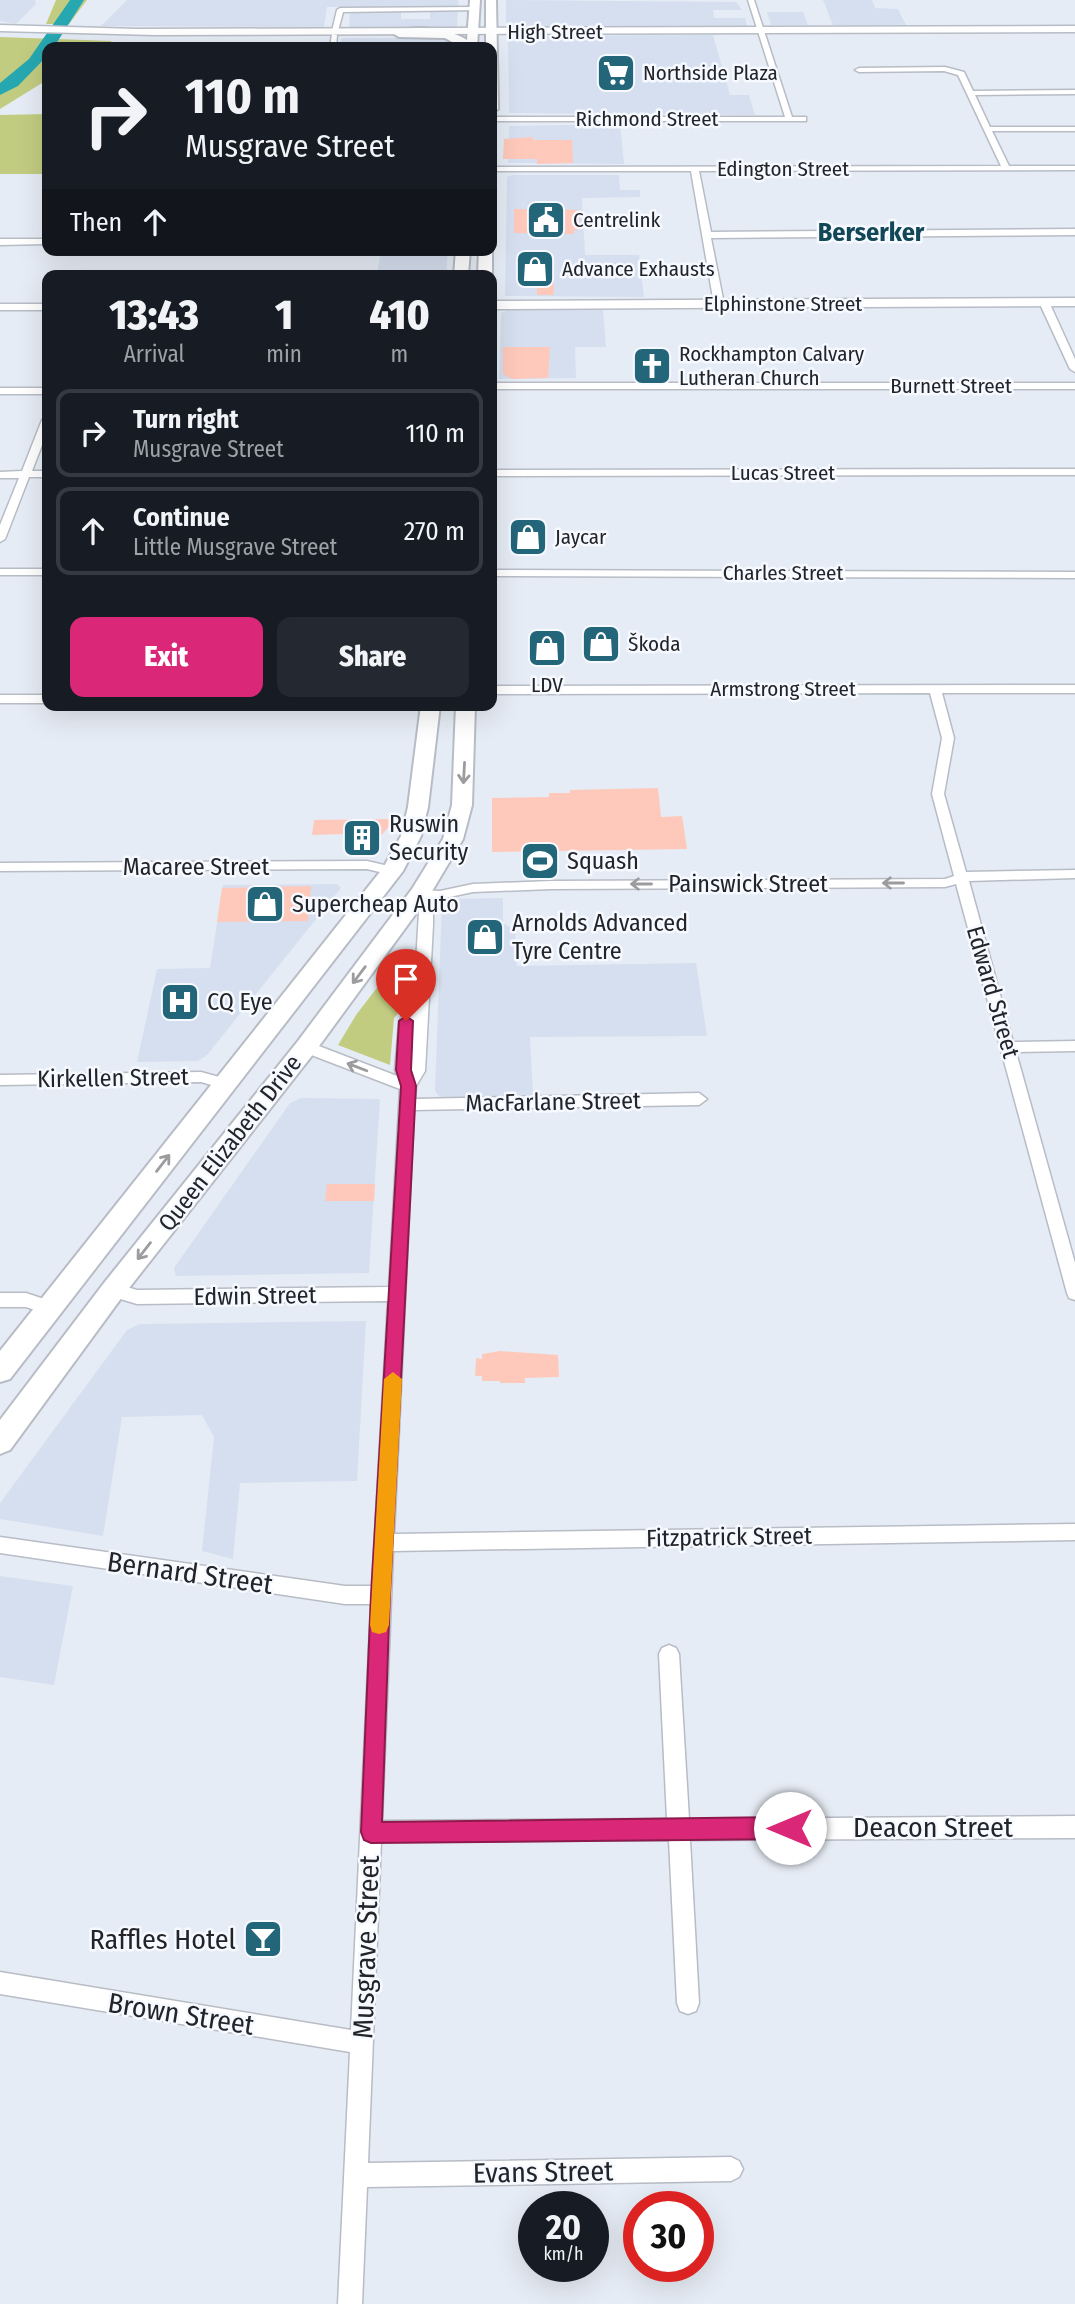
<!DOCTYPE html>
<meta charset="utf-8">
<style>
body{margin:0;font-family:"Fira Sans Condensed",sans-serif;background:#242831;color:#f1f3f6;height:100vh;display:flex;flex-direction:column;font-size:26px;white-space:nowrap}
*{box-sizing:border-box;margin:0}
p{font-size:23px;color:#9ea1a6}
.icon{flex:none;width:38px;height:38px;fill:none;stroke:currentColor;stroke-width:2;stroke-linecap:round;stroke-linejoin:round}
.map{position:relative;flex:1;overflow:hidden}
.side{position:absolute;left:42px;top:270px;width:455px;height:441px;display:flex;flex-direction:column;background:#171b24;border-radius:14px;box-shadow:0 7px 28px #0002}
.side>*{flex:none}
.guide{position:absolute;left:42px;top:42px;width:455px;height:214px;border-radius:14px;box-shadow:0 7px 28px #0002;background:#171b24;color:#f1f3f6;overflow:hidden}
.speed{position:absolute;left:518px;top:2191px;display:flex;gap:14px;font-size:35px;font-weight:700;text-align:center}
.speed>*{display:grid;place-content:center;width:91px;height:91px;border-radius:50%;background:#171b24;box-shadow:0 7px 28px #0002;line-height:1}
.speed small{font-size:18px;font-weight:400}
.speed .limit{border:10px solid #d22;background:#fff;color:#111}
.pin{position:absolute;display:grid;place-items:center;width:60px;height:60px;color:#fff;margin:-72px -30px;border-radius:50% 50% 50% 0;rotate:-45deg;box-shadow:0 0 7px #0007}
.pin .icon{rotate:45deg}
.me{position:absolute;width:77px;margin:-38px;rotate:270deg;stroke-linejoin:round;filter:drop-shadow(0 0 5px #0008)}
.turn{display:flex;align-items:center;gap:24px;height:147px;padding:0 28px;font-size:32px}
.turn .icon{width:91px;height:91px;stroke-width:2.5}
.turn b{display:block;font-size:49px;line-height:60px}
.then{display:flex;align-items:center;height:66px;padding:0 28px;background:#0003;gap:14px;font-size:26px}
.eta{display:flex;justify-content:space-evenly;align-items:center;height:119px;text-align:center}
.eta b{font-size:42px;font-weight:800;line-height:49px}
.primary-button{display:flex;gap:14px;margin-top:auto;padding:14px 28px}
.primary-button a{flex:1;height:80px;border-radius:14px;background:#db2777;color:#fff;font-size:28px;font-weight:800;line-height:80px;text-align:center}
.primary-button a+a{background:#242831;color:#f1f3f6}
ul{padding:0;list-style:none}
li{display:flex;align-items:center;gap:21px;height:88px;margin:0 14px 10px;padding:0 14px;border:4px solid #363941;border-radius:14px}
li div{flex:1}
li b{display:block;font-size:26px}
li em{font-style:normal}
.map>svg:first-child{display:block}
</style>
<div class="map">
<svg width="1075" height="2304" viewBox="0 0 1075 2304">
<rect width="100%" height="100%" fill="#e6ecf5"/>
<path fill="#d6dfef" d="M0,0H35L36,4L16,24L0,21Z
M127,0H458L459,6L327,7L324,27L101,26Z
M506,0L736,2L742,10H713L714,18H745L747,26H516L506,23Z
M823,0H872L875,8L898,9L906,25H833Z
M430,11L458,12L457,27H349L350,14L355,12H401V19H430Z
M767,12H803L808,25H771Z
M713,35L730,95H749L755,115L509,113L508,36Z
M347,38H444L455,41L456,47H340L341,39Z
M620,124L624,164L508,163L509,126Z
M512,175H619L620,190H640V197L582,198L585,255H639L644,297L505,296L507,177Z
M381,250H448L446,275H377Z
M508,310H603L606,347H575L576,378L499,379L501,313Z
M337,884L341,888L207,1055L198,1061L137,1062L157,969L210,968L223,885Z
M503,898V923L515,930L517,966L696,963L707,1036L530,1037L533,1095L440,1098L435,1091L442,901L449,899Z
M301,1098L380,1099L369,1273L176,1276L174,1268L290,1103Z
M366,1321L357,1481L240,1483L233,1559L202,1551L214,1437L202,1415L122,1417L103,1536L0,1519V1503L127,1330L140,1324Z
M0,1576L73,1586L54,1685L0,1677Z"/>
<path fill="#c2cc81" d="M56,0H87L69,24H46Z
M0,37L112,41L101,47H47V80L0,109Z
M47,114V174H0V115Z
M406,950L401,1010L394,1018L390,1065L338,1045L356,1015Z"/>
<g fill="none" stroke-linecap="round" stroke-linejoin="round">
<path fill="#27a8b1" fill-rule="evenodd" d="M70,0H84L54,47H47V56L18,86L0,95V83L29,59Z"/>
</g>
<path fill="#fec9bb" d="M533,137V140H572L573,163L537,164V159H503L504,139Z
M514,209L579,210L580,230H574V234L514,233Z
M537,266H553L554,295H537Z
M503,347H550L548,378L512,379L503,374Z
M517,521H539L540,552L516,553Z
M658,788L661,817L682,816L687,849L492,852V798L549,797V793H570V790Z
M395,819L370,849L344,851L343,834L312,835L314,820Z
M311,886L308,921L217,922L222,888Z
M327,1184H375L374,1201H325Z
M500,1351L558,1355L559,1377L525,1378V1383H500V1381H482V1376H475L476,1358L482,1359V1354Z"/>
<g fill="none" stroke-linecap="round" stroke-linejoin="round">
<g stroke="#b7bcc5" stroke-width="3">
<path id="street" d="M748,0H754L792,117H806V121H492V117H785Z
M475,7L477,10L343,12L338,31L335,33L332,31L337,10L340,8Z
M332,34L337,35L336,47H330Z
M945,67L964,72L973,91L1075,90V94L975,95L990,127H1075V131H992L1009,166H1075V170L699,171L711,232L1075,229V235L711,238L724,304L719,307L714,304L691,171H492V167L1001,166L958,75L944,71L859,72L855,70L859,68Z
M0,239H47V244L0,245Z
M1044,299L1049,302L1075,359V372L1070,369L1039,302Z
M0,304H47V310H0Z
M492,383H1075V389H492Z
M0,388H47V394H0Z
M47,417V432L32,471H47V477H29L5,539L0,542V525L19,478H0V472L22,471L42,420Z
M1075,469V475L492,476V470Z
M0,569H47V575H0Z
M492,570L1075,572V578L492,576Z
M1075,685V693H942L954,738L944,794L966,872L1075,870V878L969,881L1013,1042L1075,1041V1051L1016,1052L1075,1263V1300L1069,1298L1067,1293L956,884L945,887L551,889L473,892L440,899L423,898L433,912V925L425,1071L416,1086L415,1099L699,1093L707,1099L699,1105L414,1110L394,1534L1075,1524V1540L393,1551L382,1821L667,1819L659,1654L662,1648L669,1645L676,1648L679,1654L689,1819L1075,1816V1838L690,1840L699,2003L696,2011L688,2014L680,2011L677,2003L669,1840L381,1842L368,2163L731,2157L739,2161L743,2169L739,2177L731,2181L367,2187L362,2304H338L350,2052L0,1994V1972L351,2030L371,1604H345L0,1553V1537L345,1586H372L388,1301L137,1304L107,1295L105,1290L107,1285L113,1283L137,1290L389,1287L400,1089L301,1051L299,1047L306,1042L311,1043L397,1076L395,1070L399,1022L403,1014L413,1012L419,912L409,898L415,890L440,891L473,884L551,881L945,879L954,876L932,794L942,738L930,693L492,694V686Z
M0,695H47V703H0Z
M367,861L397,868L399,871L392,875L367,869L0,871V863Z
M201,1072L230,1080L233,1084L225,1089L201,1082L0,1085V1075Z
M0,1293H26L56,1303L58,1308L56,1313L50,1315L26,1307H0Z"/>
</g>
<g stroke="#b7bcc5" stroke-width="3">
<path id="secondary" d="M0,25L137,29L1075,26V32L154,35L0,31Z
M1075,298V306L492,309V301Z"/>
</g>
<g stroke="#b7bcc5" stroke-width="4">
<path id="primary" d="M470,0H480L477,47H461L445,38L399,37L394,34C410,23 451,29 467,40Z
M486,0H496L498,109L492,112V47H486Z
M492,249V275H478L479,250Z
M456,250H470L468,275H454Z
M421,705H440L428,807L421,836L403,871L10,1379L0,1382V1351L383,868L401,836L408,807Z
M456,705H475L472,805L463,839L431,893L314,1053L122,1297L10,1450L0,1454V1420L104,1283L298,1041L412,889L443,839L452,805Z"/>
</g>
<use href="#street" fill="#fff" fill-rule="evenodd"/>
<use href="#secondary" fill="#fff" fill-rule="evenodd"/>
<use href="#primary" fill="#fff" fill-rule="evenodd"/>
</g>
<defs><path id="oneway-shaft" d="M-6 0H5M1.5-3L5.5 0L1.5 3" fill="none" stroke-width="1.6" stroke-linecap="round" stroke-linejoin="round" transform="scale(1.75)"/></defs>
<g stroke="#9c9c9e">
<use href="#oneway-shaft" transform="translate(464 773) rotate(93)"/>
<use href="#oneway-shaft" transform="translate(893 883) rotate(180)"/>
<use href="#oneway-shaft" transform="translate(641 884) rotate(180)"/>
<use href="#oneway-shaft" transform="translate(359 975) rotate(127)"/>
<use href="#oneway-shaft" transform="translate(357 1067) rotate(-159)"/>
<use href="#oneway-shaft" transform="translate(163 1163) rotate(-52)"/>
<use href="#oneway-shaft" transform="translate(144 1251) rotate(128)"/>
</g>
<path fill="#db2777" stroke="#8e194d" stroke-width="2" d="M406,1016L413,1021L411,1070L416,1086L390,1595L382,1822L790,1817L797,1820L800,1828L797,1835L790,1839L371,1843L364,1840L361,1832L371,1595L401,1086L396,1070L399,1021Z"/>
<path fill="#f59e0b" d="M393,1372L402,1379L389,1625L386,1632L379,1634L372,1632L370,1625L384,1379Z"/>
<defs>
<g id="supermarket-square" transform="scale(2.0125)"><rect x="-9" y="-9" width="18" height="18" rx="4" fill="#236579" stroke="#f6f9ff"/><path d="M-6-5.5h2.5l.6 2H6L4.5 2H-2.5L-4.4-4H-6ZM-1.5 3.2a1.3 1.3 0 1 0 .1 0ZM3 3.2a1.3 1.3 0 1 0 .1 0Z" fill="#fff"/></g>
<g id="civic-square" transform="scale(2.0125)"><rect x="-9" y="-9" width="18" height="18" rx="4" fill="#236579" stroke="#f6f9ff"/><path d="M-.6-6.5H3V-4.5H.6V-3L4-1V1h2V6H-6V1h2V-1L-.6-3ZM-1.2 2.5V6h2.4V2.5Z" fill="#fff"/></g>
<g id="shop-square" transform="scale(2.0125)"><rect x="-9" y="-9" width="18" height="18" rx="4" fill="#236579" stroke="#f6f9ff"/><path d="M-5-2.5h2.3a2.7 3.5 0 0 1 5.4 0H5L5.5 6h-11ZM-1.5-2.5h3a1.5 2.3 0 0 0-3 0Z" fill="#fff"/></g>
<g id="church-square" transform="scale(2.0125)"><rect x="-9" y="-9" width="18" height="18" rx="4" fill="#236579" stroke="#f6f9ff"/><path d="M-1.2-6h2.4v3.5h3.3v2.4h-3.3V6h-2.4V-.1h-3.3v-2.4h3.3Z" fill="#fff"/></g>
<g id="building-square" transform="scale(2.0125)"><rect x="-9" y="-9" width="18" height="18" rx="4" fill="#236579" stroke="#f6f9ff"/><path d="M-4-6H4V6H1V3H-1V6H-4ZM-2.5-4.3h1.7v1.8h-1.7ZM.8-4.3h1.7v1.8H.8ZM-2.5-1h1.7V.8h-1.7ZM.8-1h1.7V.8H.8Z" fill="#fff"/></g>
<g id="stadium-square" transform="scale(2.0125)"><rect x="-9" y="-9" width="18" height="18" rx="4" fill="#236579" stroke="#f6f9ff"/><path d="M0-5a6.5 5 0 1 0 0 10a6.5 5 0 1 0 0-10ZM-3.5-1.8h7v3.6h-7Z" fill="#fff"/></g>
<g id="hospital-square" transform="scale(2.0125)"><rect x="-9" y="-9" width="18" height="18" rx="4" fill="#236579" stroke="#f6f9ff"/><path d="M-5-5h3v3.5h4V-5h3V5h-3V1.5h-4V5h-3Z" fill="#fff"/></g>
<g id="bar-square" transform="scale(2.0125)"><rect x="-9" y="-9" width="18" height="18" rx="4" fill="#236579" stroke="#f6f9ff"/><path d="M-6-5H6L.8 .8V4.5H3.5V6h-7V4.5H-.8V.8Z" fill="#fff"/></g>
</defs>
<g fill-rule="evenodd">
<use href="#supermarket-square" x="616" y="73"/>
<use href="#civic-square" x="546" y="220"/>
<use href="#shop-square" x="535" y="269"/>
<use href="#church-square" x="652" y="366"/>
<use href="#shop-square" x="528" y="537"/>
<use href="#shop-square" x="601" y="644"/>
<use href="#shop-square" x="547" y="648"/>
<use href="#building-square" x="362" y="838"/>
<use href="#stadium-square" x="540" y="861"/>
<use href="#shop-square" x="265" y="904"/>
<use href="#shop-square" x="485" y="937"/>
<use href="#hospital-square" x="180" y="1002"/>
<use href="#bar-square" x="263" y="1939"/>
</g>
<g text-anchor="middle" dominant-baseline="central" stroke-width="5" stroke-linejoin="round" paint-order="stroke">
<g font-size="21" fill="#222427" stroke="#f6f9ff">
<text x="555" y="32">High Street</text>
<text x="647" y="119">Richmond Street</text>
<text x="783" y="169">Edington Street</text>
<text x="783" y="304">Elphinstone Street</text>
<text x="951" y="386">Burnett Street</text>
<text x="783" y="473">Lucas Street</text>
<text x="783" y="573">Charles Street</text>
<text x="783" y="689">Armstrong Street</text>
</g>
<g font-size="21" fill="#222427" stroke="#f6f9ff" text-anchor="start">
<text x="643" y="73">Northside Plaza</text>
<text x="573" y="220">Centrelink</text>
<text x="562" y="269">Advance Exhausts</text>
<text x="679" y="354">Rockhampton Calvary<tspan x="679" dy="24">Lutheran Church</tspan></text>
<text x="555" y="537">Jaycar</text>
<text x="628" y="644">Škoda</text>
<text x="547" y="685" text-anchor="middle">LDV</text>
</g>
<g font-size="24" fill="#222427" stroke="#f6f9ff" text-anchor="start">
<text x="389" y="824">Ruswin<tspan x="389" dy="28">Security</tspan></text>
<text x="567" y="861">Squash</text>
<text x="292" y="904">Supercheap Auto</text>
<text x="512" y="923">Arnolds Advanced<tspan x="512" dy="28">Tyre Centre</tspan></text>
<text x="207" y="1002">CQ Eye</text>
</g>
<g font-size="24" fill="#222427" stroke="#f6f9ff">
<text x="196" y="867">Macaree Street</text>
<text x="748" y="884">Painswick Street</text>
<text transform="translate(993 992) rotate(74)">Edward Street</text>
<text transform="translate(113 1078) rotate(-1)">Kirkellen Street</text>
<text transform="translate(553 1102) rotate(-1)">MacFarlane Street</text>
<text transform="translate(230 1143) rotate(-52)">Queen Elizabeth Drive</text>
<text transform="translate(255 1296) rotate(-1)">Edwin Street</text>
<text transform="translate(729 1537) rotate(-1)">Fitzpatrick Street</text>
</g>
<g font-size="26" font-weight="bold" fill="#114756" stroke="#f6f9ff">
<text x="871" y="232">Berserker</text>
</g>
<g font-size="28" fill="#222427" stroke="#f6f9ff">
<text transform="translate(190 1573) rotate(8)">Bernard Street</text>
<text x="933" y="1827">Deacon Street</text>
<text transform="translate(366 1947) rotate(-88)">Musgrave Street</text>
<text transform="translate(181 2014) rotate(9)">Brown Street</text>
<text transform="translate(543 2172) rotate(-1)">Evans Street</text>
</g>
<g font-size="28" fill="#222427" stroke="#f6f9ff" text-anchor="end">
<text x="236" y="1939">Raffles Hotel</text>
</g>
</g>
</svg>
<div class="speed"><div>20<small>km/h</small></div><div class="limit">30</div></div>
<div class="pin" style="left:406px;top:1021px;background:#d93025"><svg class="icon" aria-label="arrive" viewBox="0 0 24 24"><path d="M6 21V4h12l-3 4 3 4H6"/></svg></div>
<svg class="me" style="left:790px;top:1828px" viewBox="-20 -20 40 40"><circle r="19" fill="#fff"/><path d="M0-13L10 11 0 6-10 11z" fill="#db2777"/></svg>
<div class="guide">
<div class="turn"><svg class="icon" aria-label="right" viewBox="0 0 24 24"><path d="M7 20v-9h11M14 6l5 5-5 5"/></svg><div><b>110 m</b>Musgrave Street</div></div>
<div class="then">Then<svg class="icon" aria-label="ahead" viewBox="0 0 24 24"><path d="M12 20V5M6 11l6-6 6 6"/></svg></div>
</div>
<section class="side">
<div class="eta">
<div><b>13:43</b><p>Arrival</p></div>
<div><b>1</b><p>min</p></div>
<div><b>410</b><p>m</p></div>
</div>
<ul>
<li><svg class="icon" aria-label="right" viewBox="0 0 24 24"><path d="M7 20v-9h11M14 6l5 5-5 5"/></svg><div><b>Turn right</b><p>Musgrave Street</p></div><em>110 m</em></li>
<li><svg class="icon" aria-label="ahead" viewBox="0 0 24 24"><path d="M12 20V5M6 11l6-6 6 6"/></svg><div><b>Continue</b><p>Little Musgrave Street</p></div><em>270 m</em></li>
</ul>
<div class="primary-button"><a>Exit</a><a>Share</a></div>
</section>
</div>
